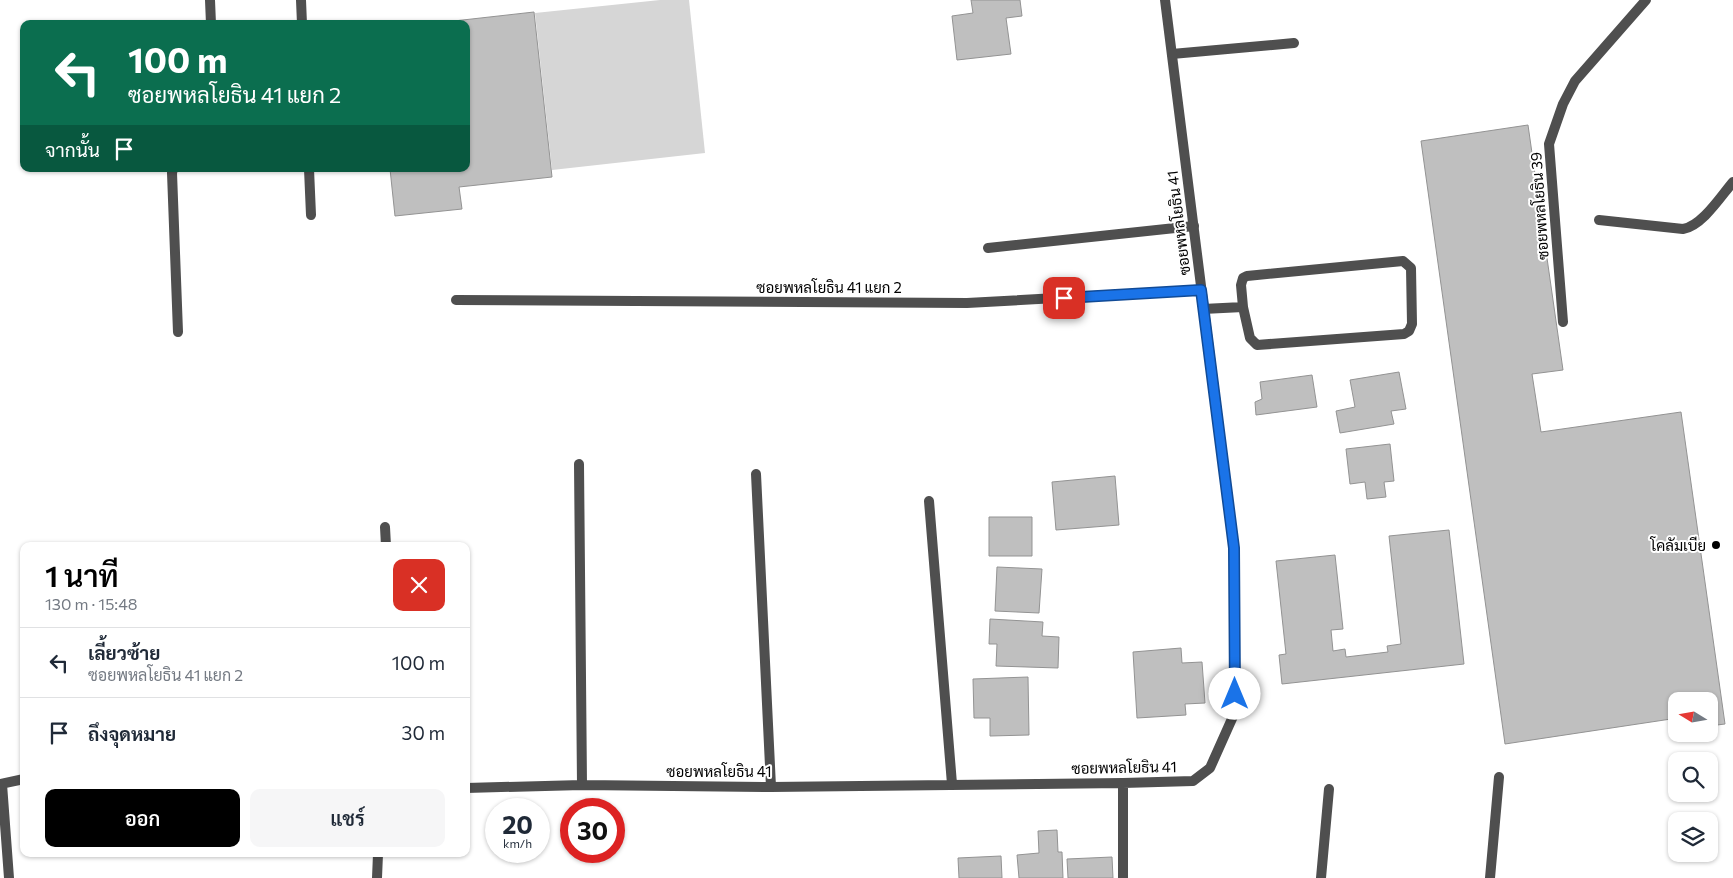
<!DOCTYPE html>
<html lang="th">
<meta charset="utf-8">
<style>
body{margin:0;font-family:Commissioner,Sarabun,sans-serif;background:#f6f6f7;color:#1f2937;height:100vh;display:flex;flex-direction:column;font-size:19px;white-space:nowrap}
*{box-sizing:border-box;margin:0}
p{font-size:16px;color:#747a83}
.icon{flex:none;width:28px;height:28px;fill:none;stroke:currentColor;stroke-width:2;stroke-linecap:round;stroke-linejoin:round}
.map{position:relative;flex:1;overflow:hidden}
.side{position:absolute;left:20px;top:542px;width:450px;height:315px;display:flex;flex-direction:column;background:#fff;border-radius:10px;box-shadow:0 1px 4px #0004}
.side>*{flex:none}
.top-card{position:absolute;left:20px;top:20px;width:450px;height:152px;border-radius:10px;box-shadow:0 1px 4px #0004;background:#0b6e4f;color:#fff;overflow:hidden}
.needle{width:32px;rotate:281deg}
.tools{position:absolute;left:1668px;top:692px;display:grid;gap:10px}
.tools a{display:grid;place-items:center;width:50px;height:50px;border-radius:10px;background:#fff;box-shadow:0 1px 4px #0004;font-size:25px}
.speed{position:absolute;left:485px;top:798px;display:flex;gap:10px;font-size:25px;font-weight:700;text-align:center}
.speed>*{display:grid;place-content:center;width:65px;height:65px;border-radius:50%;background:#fff;box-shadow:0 1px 4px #0004;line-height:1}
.speed small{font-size:12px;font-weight:400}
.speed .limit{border:8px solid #d22;background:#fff;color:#111}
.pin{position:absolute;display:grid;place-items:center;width:42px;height:42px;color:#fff;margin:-21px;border-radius:10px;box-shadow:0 2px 8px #0006}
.me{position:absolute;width:55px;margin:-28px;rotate:0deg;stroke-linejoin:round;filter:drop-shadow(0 0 4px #0008)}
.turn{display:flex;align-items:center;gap:18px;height:105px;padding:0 25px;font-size:22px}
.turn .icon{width:65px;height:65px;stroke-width:2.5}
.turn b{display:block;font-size:35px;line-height:42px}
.then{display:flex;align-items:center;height:48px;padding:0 25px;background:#0003;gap:10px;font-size:19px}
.round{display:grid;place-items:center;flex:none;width:52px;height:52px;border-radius:10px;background:#f6f6f7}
.summary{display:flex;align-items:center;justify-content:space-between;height:85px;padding:0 25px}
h1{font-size:30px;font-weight:600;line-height:38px;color:#000}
.cta{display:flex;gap:10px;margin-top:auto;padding:10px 25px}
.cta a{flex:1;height:58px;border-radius:10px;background:#000;color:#fff;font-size:20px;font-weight:600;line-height:58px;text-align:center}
.cta a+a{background:#f6f6f7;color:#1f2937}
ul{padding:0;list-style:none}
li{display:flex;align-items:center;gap:15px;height:70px;padding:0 25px;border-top:1px solid #e0e1e3}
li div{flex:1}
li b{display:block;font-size:19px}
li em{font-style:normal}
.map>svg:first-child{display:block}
</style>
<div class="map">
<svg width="1733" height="878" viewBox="0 0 1733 878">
<rect width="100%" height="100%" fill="#fff"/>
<path fill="#d6d6d6" d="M660,0H689L705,153L552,170L535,13Z"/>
<path fill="#bfbfbf" stroke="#939393" d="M971,0H1020L1022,16L1006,18L1011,54L957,60L952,16L973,13Z
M534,12L552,177L459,187L462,209L395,216L390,169H466V24H427Z
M1528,125L1563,370L1532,374L1541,432L1681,412L1725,724L1709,726V701H1676V731L1672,732L1671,719L1505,744L1421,141Z
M1399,372L1406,409L1391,411L1394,424L1340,433L1336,411L1355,407L1350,380Z
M1312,375L1317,407L1256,415L1255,402L1262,399L1260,382Z
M1390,444L1394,481L1384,482L1386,497L1367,499L1365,482L1350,484L1346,449Z
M1115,476L1119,525L1056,530L1052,482Z
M989,517H1032V556H989Z
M1449,530L1464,664L1282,684L1279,655L1286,654L1276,561L1335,555L1343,629L1331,630L1333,651L1345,649L1346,657L1388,652L1387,646L1401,644L1389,536Z
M997,567L1042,569L1039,613L995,611Z
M990,619L1043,622L1042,636L1059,637L1058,668L996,666L997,644H989Z
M1181,648L1182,663L1202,662L1205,703L1185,704L1186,715L1137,718L1133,652Z
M1028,677L1029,735L990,736V718H974L973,679Z
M1057,830L1058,852H1062L1063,878H1019L1017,855L1039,853L1038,831Z
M1001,856L1002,878H959L958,858Z
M1112,857L1113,878H1068L1067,859Z"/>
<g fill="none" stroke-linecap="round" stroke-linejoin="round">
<path stroke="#4f4f4f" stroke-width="10" d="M210,0L211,24
M301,0L302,24
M1172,54L1294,43
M173,169L172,173L178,332
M309,169L311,215
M988,248L1194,226
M1403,261L1411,268L1412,324L1409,331L1404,334L1257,345L1250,338L1243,307L1241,285L1243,278L1247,276Z
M1203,309L1243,307"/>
<path stroke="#4f4f4f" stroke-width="10" d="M1599,220L1683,229C1702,226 1721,196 1733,182
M456,300L967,303L1201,290
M1563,322L1549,144L1563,104L1575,81L1646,0
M579,464L582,785
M756,474L771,787
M929,501L952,784
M385,527L386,546
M0,784L24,779
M2,784L9,878
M466,788L582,785L771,787L1123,783L1193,781L1210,768L1235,712L1234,548L1165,0
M377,878L378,854
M1123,878V783
M1321,878L1329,789
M1490,878L1499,777"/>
</g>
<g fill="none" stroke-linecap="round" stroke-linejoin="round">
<g stroke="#114b97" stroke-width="12">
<path id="route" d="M1064,298L1201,290L1234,548L1235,694"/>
</g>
<use href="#route" stroke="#1a73e8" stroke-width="9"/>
</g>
<circle fill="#000" stroke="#fff" stroke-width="2" cx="1716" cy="545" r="5"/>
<g text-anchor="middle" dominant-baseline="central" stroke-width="4" stroke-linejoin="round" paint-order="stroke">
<g font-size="15" fill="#000" stroke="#fff">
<text transform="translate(1539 206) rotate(-94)">ซอยพหลโยธิน 39</text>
<text transform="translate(1178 223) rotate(-97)">ซอยพหลโยธิน 41</text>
<text x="829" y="287">ซอยพหลโยธิน 41 แยก 2</text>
<text transform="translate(1124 767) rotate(-1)">ซอยพหลโยธิน 41</text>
<text x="719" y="771">ซอยพหลโยธิน 41</text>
</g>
<g font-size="15" fill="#000" stroke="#fff" text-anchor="end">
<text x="1706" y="545">โคลัมเบีย</text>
</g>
</g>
</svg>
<div class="tools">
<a><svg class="needle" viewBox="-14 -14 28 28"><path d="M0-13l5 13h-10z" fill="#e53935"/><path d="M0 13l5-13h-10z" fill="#747a83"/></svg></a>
<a><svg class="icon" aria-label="search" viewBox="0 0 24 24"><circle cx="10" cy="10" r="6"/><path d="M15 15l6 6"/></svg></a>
<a><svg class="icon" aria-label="layers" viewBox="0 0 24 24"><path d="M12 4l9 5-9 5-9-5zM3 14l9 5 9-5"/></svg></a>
</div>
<div class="speed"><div>20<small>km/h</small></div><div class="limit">30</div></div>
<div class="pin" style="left:1064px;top:298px;background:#d93025"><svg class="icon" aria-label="arrive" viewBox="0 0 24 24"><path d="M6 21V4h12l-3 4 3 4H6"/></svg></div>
<svg class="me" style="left:1235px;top:694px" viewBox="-20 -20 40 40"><circle r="19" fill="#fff"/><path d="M0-13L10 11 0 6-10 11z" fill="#1a73e8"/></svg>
<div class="top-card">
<div class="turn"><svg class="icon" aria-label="left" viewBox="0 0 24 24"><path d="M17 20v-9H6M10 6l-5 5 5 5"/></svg><div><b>100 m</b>ซอยพหลโยธิน 41 แยก 2</div></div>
<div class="then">จากนั้น<svg class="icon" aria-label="arrive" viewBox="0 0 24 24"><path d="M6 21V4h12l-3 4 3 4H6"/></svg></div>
</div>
<section class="side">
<div class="summary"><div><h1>1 นาที</h1><p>130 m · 15:48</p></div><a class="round" style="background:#d93025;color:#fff"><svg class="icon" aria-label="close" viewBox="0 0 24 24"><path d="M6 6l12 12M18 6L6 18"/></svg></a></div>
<ul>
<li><svg class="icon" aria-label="left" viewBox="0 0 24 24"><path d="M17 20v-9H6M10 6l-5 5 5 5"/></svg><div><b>เลี้ยวซ้าย</b><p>ซอยพหลโยธิน 41 แยก 2</p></div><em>100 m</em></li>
<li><svg class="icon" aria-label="arrive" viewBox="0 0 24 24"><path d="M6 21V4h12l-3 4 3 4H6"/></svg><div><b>ถึงจุดหมาย</b></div><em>30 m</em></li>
</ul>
<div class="cta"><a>ออก</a><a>แชร์</a></div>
</section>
</div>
